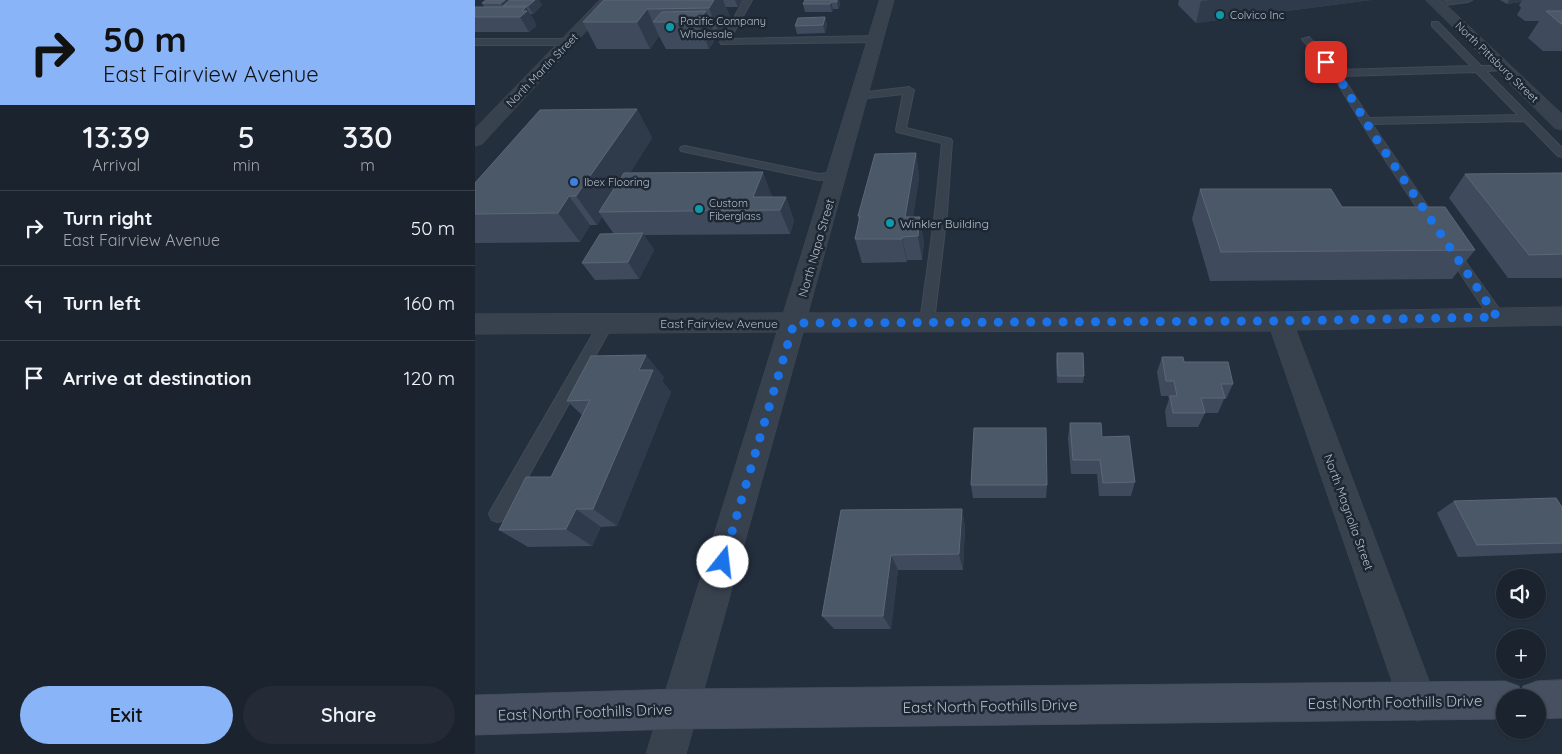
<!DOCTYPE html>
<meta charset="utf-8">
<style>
body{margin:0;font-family:Quicksand,sans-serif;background:#242b36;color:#f1f3f6;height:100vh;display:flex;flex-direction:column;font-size:19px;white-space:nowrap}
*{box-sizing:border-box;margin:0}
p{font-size:16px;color:#a0a4aa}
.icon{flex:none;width:28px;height:28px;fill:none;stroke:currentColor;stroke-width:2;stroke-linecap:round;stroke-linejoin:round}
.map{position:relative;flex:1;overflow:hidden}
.side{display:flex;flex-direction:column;background:#1b232e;width:475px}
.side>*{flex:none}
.hud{background:#8ab4f8;color:#111;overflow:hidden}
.fabs{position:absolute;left:1021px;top:569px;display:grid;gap:10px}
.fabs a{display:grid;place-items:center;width:50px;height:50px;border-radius:50%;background:#1b232e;box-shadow:0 1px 4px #0004,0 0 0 1px #39404a;font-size:25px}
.pin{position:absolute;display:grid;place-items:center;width:42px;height:42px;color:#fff;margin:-21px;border-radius:10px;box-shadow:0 2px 8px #0006}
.me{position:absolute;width:55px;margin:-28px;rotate:16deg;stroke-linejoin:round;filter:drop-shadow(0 0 4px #0008)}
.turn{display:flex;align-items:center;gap:18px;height:105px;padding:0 20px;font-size:22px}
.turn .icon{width:65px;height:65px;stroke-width:2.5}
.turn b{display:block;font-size:35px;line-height:42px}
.eta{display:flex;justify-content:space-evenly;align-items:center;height:85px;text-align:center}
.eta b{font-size:30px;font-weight:600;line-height:35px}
.button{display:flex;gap:10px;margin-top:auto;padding:10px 20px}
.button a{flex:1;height:58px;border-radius:30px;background:#8ab4f8;color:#111;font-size:20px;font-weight:600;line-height:58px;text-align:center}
.button a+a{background:#242b36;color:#f1f3f6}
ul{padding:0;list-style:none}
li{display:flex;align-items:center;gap:15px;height:75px;padding:0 20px;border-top:1px solid #39404a}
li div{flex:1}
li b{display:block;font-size:19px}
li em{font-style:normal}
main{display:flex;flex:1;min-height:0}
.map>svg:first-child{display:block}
</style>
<main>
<section class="side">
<div class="hud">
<div class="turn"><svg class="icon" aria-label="right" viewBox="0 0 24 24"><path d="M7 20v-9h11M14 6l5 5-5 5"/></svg><div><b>50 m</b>East Fairview Avenue</div></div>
</div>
<div class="eta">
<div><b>13:39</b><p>Arrival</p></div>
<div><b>5</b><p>min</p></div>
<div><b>330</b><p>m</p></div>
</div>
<ul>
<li><svg class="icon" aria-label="right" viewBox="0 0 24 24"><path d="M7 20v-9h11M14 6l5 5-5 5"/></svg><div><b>Turn right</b><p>East Fairview Avenue</p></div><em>50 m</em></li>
<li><svg class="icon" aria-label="left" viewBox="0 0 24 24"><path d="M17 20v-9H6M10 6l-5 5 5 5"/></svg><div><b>Turn left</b></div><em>160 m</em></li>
<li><svg class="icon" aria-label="arrive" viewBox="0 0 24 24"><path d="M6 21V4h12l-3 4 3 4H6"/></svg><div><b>Arrive at destination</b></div><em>120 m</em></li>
</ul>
<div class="button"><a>Exit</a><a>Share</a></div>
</section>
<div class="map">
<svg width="1087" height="754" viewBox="0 0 1087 754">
<rect width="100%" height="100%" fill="#242f3e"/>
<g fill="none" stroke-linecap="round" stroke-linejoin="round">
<g stroke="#414a57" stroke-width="2">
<path id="lane" d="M269,0H277L255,39L401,36L405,39L401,42L246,44L245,42Z
M975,0H997L993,2L962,6L958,4Z
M957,22H963L1006,66H1031V70L1011,71L1087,148V157L1083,156L1049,121L897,124L964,223L958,227L954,226L897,140L857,74L827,39L834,37L863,70L996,66L957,26ZM1001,72L1043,115L894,118L867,76Z
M0,39H94L98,42L94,45H0Z
M434,87L439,90L431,128L476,139L477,141L472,213L459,322L457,326L452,327L447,326L445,322L460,213L467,143L422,132L421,130L428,94L384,99L379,96L384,93Z
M210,146L344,174L362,172L368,175L362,178L344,180L206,151L205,149L206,147Z
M976,246L980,247L1027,313L1029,317L1027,321H1017L970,250Z
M131,319L136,320L138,324L29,520L23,522L17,520L14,514L17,508L126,320Z"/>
</g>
<g stroke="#414a57" stroke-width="1">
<path id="street" d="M125,0H140L7,144L0,146V129Z
M405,0H419L333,313L805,312L1087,307V325L821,330L962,702L957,716L943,721L929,716L796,331L328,332L211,754H171L302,332L0,334V314L308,313Z
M951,0H966L1087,114V130L1080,128Z"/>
</g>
<g stroke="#414a57" stroke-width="1">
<path id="secondary" d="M1087,680V718L1062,719V698H1030V719L204,729L0,735V695L204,689L1030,681L1044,686L1046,692L1048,686L1062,681Z"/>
</g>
<use href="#lane" fill="#38414e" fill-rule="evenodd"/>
<use href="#street" fill="#38414e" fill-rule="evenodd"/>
<use href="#secondary" fill="#465061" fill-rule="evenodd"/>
</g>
<path fill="#3f4b5c" d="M11,0H64L67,5L58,14H55L60,22V23L61,26L54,32H0V7H9L7,3Z
M129,0H267V1L263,7H251L255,17L244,35H240L241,38L234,49H191L184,36L175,49H122L108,22Z
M330,0H364L365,5L363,9H358L357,12H330L328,4Z
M704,0H896L721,23L703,5Z
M1025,0H1087V51H1068L1053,38L1064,21H1050L1042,15L1046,8L1044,5L1046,2L1032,4Z
M350,17L352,25L350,33L322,34L320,26Z
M162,109L177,138L155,173L297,196V197H311L319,221L315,234L169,235L179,250L164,279L120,280L107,263L139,234L127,217L122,225H115L105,242L0,243V183Z
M441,153L444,177L438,217L449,241L447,260H432V262L387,263L380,239L384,221L383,216Z
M1087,173V278H1033L974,198L990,174Z
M725,189L867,207L1000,250L977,279L735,281L717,219Z
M582,353L609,376L608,383H582L581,361Z
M687,357L709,362L758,384L751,399H749L743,413H730L723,427H692L690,411L694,399L693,396H686L682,372Z
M189,377L187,381L196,392L142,526L126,527L117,546L53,547L24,530L76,477L107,415L92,401Z
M595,423L627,437L660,482L656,496H624L622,474H596L593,438Z
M496,485H572L571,498H498Z
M979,501L1087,507V553L983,557L962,513Z
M487,509L490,527L488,570H423L416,629H359L347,616L366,510Z"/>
<path fill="#2f3b4b" d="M30,0H39L28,6L26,3Z
M60,0H64L67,5L58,14L53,6Z
M239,0H248L255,17L244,35L234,8Z
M260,0H267L263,7Z
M362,0H364L365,5L363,9L362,2Z
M736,0H896L721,23L726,1Z
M1034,0H1047L1046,2L1032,4Z
M356,2L358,9L357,12L355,4Z
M51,7L60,22V23L61,26L54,32L45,17L47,11Z
M172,9L184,36L175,49L162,22Z
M231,11L241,38L234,49L223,22Z
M350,17L352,25L350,33L348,25Z
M162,109L177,138L131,212H124L127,217L122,225L101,196Z
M441,153L444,177L435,236L430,217Z
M288,172L297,196L292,211L278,197Z
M94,196L115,225L105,242L83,213Z
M311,197L319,221L315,234L305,210Z
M445,217L449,241L447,260L443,236Z
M168,233L179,250L164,279L153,262Z
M427,237L432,260V262L427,239Z
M171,355L189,377L187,381L196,392L142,526L118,509L164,370Z
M101,509L126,527L117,546L91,529Z
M487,509L490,527L488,570L484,554Z
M416,555L423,570L416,629L408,616Z"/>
<path fill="#4b5868" stroke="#5c6777" d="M11,0H30L26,3H7Z
M35,0H60L53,6H28Z
M129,0H239L234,8L172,9L162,22H108Z
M330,0H362V2H356L355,4H328Z
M0,7H51L47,11H52L45,17H0Z
M231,11L223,22H178L187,12Z
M1071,11H1087V24H1086Z
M350,17L348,25L320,26L323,18Z
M162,109L101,196H94L83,213L0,214V183L65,110Z
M441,153L430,217H445L443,236L427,237V239H380L385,216H383L400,154Z
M288,172L278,197H311L305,210L124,212L149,173Z
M1087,173V254L1054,255L990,174Z
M725,189H856L867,207H970L1000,250L746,252Z
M168,233L153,262L107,263L125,234Z
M582,353H608L609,376H583Z
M171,355L164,370H178L118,509H101L91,529L24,530L51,477H76L115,400L92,401L116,356Z
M687,357H708L709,362H753L758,384H746L750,398H726L730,413H698L695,396H702L699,381H691Z
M595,423H626L627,437L654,436L660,482L628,483L625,460H598Z
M499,428H571L572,485H496Z
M1081,498L1087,507V543L1002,545L979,501Z
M487,509L484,554L416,555L408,616H347L366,510Z"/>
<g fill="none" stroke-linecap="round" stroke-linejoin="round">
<path stroke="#1a73e8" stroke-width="9" stroke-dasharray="0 16.2" d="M248,562L319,323L805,321L1022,317L902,140L861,73L851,62"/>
</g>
<g fill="#0f9aa8" stroke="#1d2633" stroke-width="2">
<circle cx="745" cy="15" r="5"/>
<circle cx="195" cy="27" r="5"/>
<circle cx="224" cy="209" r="5"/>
<circle cx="415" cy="223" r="5"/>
</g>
<circle fill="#3f7fe0" stroke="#1d2633" stroke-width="2" cx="99" cy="182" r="5"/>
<g text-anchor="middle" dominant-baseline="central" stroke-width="5" stroke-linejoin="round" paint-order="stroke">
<g font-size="11" fill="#b4bcc9" stroke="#1d2633" text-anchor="start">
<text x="755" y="15">Colvico Inc</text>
<text x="205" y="21">Pacific Company<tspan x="205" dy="13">Wholesale</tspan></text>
<text x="109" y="182">Ibex Flooring</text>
<text x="234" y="203">Custom<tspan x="234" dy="13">Fiberglass</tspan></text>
</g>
<g font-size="11" fill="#b4bcc9" stroke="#1d2633">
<text transform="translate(1022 62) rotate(44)">North Pittsburg Street</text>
<text transform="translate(67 70) rotate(-46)">North Martin Street</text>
</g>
<g font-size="12" fill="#b4bcc9" stroke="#1d2633" text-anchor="start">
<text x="425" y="223">Winkler Building</text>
</g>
<g font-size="12" fill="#b4bcc9" stroke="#1d2633">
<text transform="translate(341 248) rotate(-74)">North Napa Street</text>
<text x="244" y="323">East Fairview Avenue</text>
<text transform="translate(874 512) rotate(70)">North Magnolia Street</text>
</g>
<g font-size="15" fill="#b4bcc9" stroke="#1d2633">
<text transform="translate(920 702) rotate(-1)">East North Foothills Drive</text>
<text transform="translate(515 706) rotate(-1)">East North Foothills Drive</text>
<text transform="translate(110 712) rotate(-2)">East North Foothills Drive</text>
</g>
</g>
</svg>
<div class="fabs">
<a><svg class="icon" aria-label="sound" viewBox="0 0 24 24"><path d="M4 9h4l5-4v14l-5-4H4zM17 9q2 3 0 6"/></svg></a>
<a>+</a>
<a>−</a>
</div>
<div class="pin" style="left:851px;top:62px;background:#d93025"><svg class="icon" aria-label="arrive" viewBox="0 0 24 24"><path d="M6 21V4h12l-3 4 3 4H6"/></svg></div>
<svg class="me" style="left:248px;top:562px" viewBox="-20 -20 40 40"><circle r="19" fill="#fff"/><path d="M0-13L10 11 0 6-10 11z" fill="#1a73e8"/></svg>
</div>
</main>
